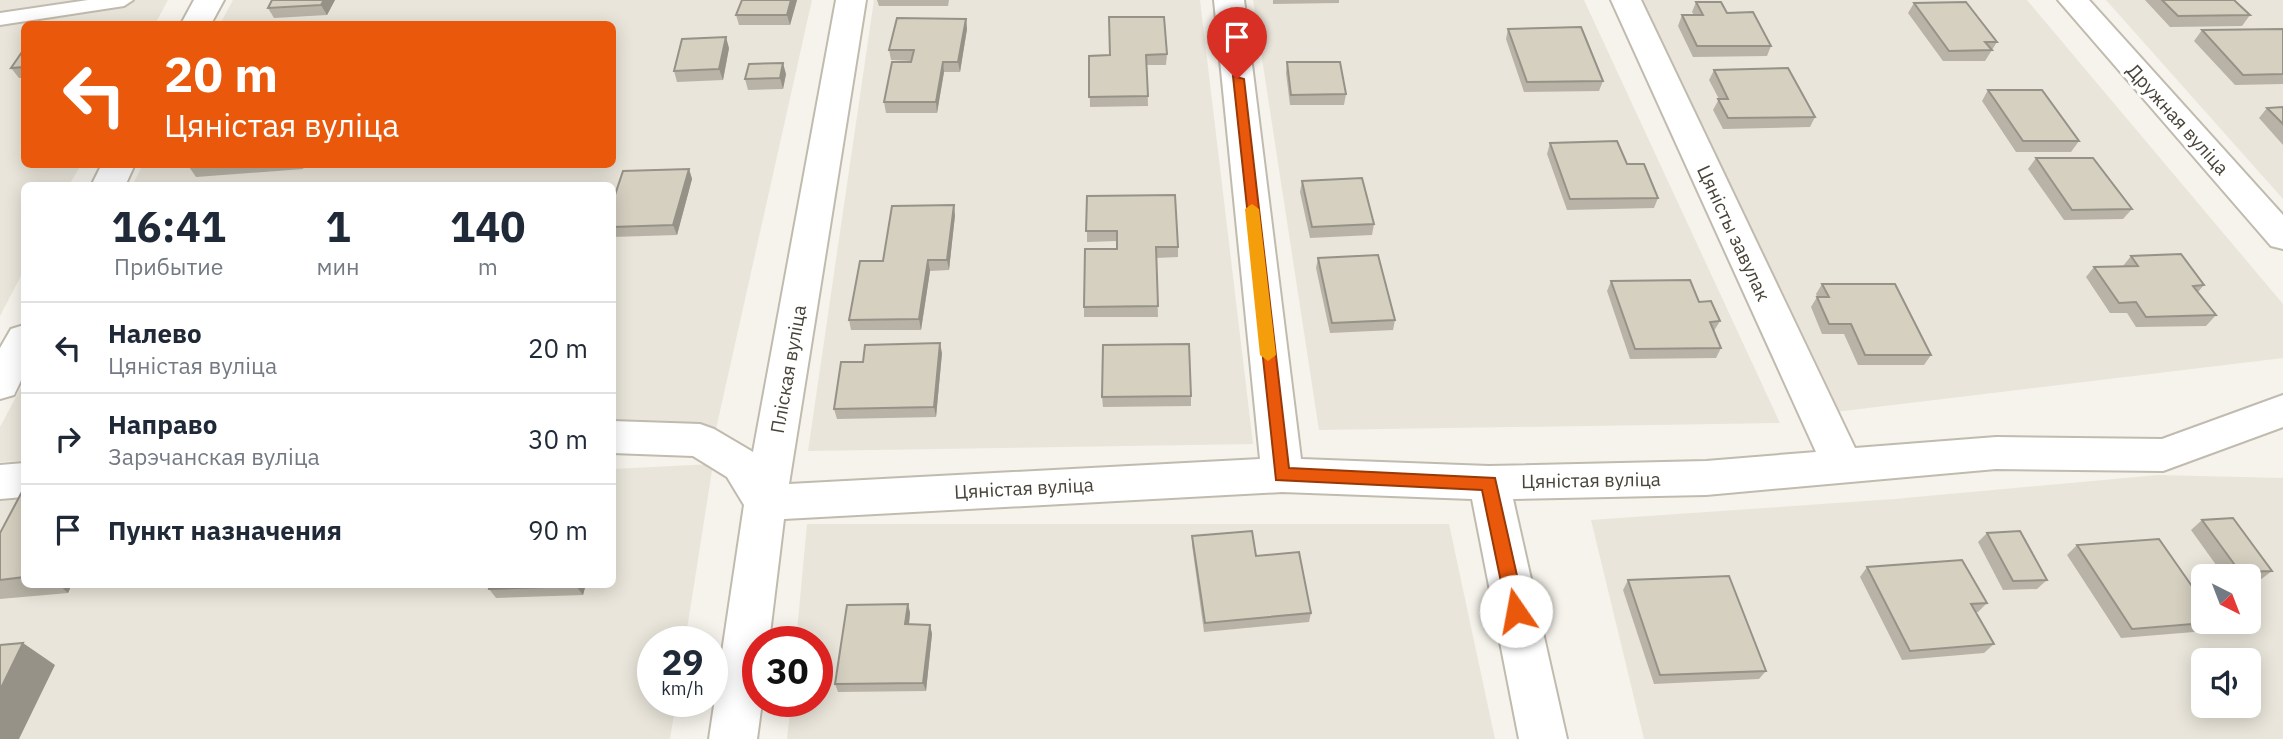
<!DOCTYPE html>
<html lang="ru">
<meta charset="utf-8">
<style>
body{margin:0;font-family:"IBM Plex Sans",sans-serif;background:#f2f2f3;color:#1f2937;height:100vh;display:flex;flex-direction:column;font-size:26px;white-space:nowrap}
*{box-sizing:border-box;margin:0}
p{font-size:23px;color:#747a83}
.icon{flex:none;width:38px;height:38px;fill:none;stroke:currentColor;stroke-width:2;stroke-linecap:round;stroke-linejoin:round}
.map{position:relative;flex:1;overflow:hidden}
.panel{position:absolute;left:21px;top:182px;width:595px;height:406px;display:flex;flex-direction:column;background:#fff;border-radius:10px;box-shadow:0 4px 18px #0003}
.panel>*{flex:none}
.top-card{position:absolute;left:21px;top:21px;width:595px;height:147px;border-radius:10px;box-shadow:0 4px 18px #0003;background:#ea580c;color:#fff;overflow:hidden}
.needle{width:46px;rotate:138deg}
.fabs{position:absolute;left:2191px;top:564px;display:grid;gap:14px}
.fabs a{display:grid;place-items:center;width:70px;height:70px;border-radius:10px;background:#fff;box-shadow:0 4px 18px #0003;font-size:35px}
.speed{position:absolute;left:637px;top:626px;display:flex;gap:14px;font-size:35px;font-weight:700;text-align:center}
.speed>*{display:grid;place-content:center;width:91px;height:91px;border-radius:50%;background:#fff;box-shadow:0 4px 18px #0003;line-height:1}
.speed small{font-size:18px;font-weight:400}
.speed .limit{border:10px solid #d22;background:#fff;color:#111}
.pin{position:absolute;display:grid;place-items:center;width:60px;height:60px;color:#fff;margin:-72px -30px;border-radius:50% 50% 50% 0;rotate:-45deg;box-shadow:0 0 7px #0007}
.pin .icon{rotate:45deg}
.me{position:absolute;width:77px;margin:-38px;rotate:348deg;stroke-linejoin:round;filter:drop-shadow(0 0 5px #0008)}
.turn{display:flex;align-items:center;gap:24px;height:147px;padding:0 28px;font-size:32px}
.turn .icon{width:91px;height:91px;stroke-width:2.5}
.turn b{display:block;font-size:49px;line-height:60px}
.eta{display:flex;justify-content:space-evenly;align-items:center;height:119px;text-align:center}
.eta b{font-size:42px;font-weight:700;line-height:49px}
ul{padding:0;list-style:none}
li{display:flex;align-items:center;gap:21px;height:91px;padding:0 28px;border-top:2px solid #e0e1e3}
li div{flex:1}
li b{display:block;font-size:26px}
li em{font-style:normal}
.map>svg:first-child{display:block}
</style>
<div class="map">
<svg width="2283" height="739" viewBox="0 0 2283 739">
<rect width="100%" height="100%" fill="#f5f3eb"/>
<path fill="#e9e5da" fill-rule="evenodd" d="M0,0H168L155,24H24V164L81,165L69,185L24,186V270L0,316Z
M233,0H812L716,429L613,434L612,186H132L143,164H612V24H220Z
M874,0H1200L1253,444L808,451Z
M1253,0H1584L1780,423L1319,430Z
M1642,0H2027L2283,304V358L1835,412Z
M2106,0H2283V199Z
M24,382V461L0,462V427Z
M713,464L685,642H653V702H676L670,739H0V496L24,495V584H612L613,469Z
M2158,475L2283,478V739H1644L1591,520L1894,499ZM2203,576H2249V621H2203ZM2203,660H2249V705H2203Z
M807,524H1449L1495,739H787L791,702H817V642H796Z"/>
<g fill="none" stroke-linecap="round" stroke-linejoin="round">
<g stroke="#c0bbae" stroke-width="4">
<path id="service" d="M88,0H133L124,6L0,25V13Z"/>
</g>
<g stroke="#c0bbae" stroke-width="4">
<path id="minor" d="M194,0H224L211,24H181Z
M836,0H866L789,484L1260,459L1214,0H1244L1301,459L1489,466L1706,461L1816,452L1611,0H1641L1855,448L1996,437L2162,439L2283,395V427L2163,471L1996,469L1706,495L1513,499L1567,739H1519L1472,499L1282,492L784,519L769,642H758V702H762L757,739H709L744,505L727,477L693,456L612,453V421L700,424L714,429L753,452Z
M2058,0H2089L2283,215V249L2271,246Z
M102,164H135L125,186H91Z
M24,325V374L14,395L0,399V348L11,329Z
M24,463V497L0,499V465Z"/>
</g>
<use href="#service" fill="#fff" fill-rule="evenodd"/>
<use href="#minor" fill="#fff" fill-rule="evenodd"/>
</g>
<path fill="#b8b3a6" d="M272,0H335L327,15L274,18L268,8Z
M797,0L790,25H739L736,15Z
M877,0H949L948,6H879Z
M1273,0H1339V3L1273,4Z
M2145,0H2234L2250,15L2242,26L2170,27Z
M1696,2L1727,13L1771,46L1767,56L1693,57L1678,26L1682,15H1694L1692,12Z
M1914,3L1997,42L1985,61H1943L1908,13Z
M966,19L967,29L960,72H944L937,113H886L884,102L911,61L891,60L889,50Z
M1508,29L1603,81L1599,91L1524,92L1506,39Z
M2283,29V84L2235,85L2194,41L2202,30Z
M729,48L723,80L677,82L674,71Z
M24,49V78H19L11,68Z
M1167,54L1166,65H1147L1148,106L1090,107L1089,56Z
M1287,62L1346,94L1344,105H1290L1286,73Z
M1714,70L1815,117L1810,127L1723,129L1713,110L1719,99L1709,80Z
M786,74L783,89L748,90L745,79Z
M1988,90L2079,141L2071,152H2016L1982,101Z
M2283,107V145L2259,118L2267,108Z
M1550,143L1627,164L1658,198L1654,208L1567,210L1547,154Z
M2036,158L2132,209L2123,219L2064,220L2028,169Z
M187,164H305L303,169L196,177Z
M689,169L692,179L677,235L612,237V204Z
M1302,181L1374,224L1372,235L1310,238L1300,192Z
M1087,196L1178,247V257L1156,258L1158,317H1084V307L1117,249V241L1087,242Z
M955,215L949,270L930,271L921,330H851L849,320L883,261Z
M2131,256L2204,285L2198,292L2216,315L2206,326L2136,327L2127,313H2110L2086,277L2094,267L2123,266Z
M1318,258L1395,320L1393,330L1330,333L1316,268Z
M1611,281L1699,302L1720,321L1714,331L1721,348L1716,358L1630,359L1607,291Z
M1822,284L1931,355L1924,365H1858L1844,334H1822L1811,307L1817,297L1816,294Z
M942,353L936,417L837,419L834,409L863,362Z
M1191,396V406L1103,407L1102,397Z
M24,488V584H72L68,593L0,599V533Z
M2202,520L2272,571L2260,580H2249V576H2224L2191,530Z
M1987,533L2047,580L2037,589L2003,590L1978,542Z
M1192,536L1256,556L1311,613L1309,622L1204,632L1192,545Z
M2077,545L2217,622L2206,631L2121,638L2067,555Z
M1867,567L1987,603L1978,612H1975L1994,644L1984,653L1902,660L1860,577Z
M1628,580L1766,671L1759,679L1654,684L1623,590Z
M586,584L583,595L496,598L489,589Z
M908,604L910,613L909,624L930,625L932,634L926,691L838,692L835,684Z"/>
<path fill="#969287" d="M324,0H335L327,15L321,5Z
M791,0H797L790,25L787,15Z
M966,19L967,29L960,72L958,62Z
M726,37L729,48L723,80L719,69Z
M943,62L944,72L937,113L936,102Z
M783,63L786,74L783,89L780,78Z
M689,169L692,179L677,235L673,225Z
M954,205L955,215L949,270L947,260Z
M928,260L930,271L921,330L919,319Z
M940,343L942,353L936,417L934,407Z
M58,584H72L68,593Z
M577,584H586L583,595L576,586Z
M908,604L910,613L908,633L905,624Z
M930,625L932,634L926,691L923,683Z
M23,643L55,665L19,739H0V690Z"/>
<path fill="#d6d0c1" stroke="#969287" stroke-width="2" d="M272,0H324L321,5L268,8Z
M742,0H791L787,15H736Z
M2162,0H2234L2250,15L2178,16Z
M1696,2H1721L1727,13L1753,12L1771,46H1697L1682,15H1703Z
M1966,2L1997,42H1985L1992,50L1949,51L1914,3Z
M1109,17H1164L1167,54L1146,55L1148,96L1089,97V56L1110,55Z
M897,18L966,19L958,62H943L936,102H884L892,62H911L914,50H889Z
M1581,27L1603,81L1527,82L1508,29Z
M2283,29V74L2243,75L2202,30Z
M726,37L719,69L674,71L682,39Z
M24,49V67L11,68Z
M1287,62H1340L1346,94L1291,95Z
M783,63L780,78L745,79L749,64Z
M1788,68L1815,117L1728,118L1718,99H1728L1714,70Z
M1988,90H2042L2079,141H2023Z
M2283,107V124L2267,108Z
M1617,141L1627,164H1644L1658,198L1570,199L1550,143Z
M2036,158H2093L2132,209L2072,210Z
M689,169L673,225L612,227V204L623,171Z
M1362,178L1374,224L1312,227L1302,181Z
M1175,195L1178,247H1156L1158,306L1084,307L1085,249H1117V231H1086L1087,196Z
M954,205L947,260H928L919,319L849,320L860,261H883L892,206Z
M2181,254L2204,285L2193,286L2216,315L2146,317L2136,302L2119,303L2094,267L2138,266L2131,256Z
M1378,255L1395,320L1332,323L1318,258Z
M1690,280L1699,302L1711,301L1720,321L1710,322L1721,348L1635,349L1611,281Z
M1822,284H1895L1931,355H1865L1851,324H1829L1817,297H1829Z
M940,343L934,407L834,409L841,362H863L865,345Z
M1189,344L1191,396L1102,397L1103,345Z
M24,488V577L0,580V533Z
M2233,518L2272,571L2240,572L2202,520Z
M1252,531L1256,556L1299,552L1311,613L1205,623L1192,536Z
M2020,531L2047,580L2013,581L1987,533Z
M2159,539L2203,602V621L2217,622L2132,629L2077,545Z
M1962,560L1987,603L1971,604L1994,644L1910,651L1867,567Z
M1729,576L1766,671L1660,675L1628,580Z
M490,584H577L576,586L489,589Z
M908,604L905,624L930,625L923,683L835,684L847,605Z
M23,643L0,690V645Z"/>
<path fill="#ea580c" stroke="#983908" stroke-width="2" d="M1233,76L1244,79L1289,468L1495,478L1525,611L1523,617H1509L1507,611L1482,490L1276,480Z"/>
<path fill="#f59e0b" d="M1252,204L1259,209L1276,355L1268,361L1260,355L1245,209Z"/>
<g text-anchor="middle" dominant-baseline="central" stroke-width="6" stroke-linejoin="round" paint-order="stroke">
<g font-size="19" fill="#494439" stroke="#fff">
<text transform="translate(2178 119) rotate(48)">Дружная вуліца</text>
<text transform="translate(1734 233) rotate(65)">Цяністы завулак</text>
<text transform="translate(788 369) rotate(-80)">Пліская вуліца</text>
<text transform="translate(1591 480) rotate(-1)">Цяністая вуліца</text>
<text transform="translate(1024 488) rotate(-3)">Цяністая вуліца</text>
</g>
</g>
</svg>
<div class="fabs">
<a><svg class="needle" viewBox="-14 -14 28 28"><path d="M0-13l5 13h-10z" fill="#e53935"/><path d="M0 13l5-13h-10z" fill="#747a83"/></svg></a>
<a><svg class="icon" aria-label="sound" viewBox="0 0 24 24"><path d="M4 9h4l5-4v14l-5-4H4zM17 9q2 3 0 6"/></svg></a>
</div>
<div class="speed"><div>29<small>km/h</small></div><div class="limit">30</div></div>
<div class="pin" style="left:1237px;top:79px;background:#d93025"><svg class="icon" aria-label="arrive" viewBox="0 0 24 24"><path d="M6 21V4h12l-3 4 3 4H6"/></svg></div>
<svg class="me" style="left:1516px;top:611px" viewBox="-20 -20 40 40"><circle r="19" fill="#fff"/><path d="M0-13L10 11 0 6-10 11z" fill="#ea580c"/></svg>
<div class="top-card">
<div class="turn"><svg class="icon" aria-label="left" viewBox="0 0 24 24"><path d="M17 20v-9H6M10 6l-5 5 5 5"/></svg><div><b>20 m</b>Цяністая вуліца</div></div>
</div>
<section class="panel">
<div class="eta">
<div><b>16:41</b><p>Прибытие</p></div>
<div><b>1</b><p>мин</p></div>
<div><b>140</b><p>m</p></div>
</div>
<ul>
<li><svg class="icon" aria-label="left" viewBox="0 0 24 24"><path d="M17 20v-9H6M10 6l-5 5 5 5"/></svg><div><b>Налево</b><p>Цяністая вуліца</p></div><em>20 m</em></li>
<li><svg class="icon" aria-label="right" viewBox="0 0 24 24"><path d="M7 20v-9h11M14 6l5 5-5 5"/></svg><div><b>Направо</b><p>Зарэчанская вуліца</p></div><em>30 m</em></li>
<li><svg class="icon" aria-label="arrive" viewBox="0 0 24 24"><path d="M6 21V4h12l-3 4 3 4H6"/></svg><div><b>Пункт назначения</b></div><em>90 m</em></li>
</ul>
</section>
</div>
